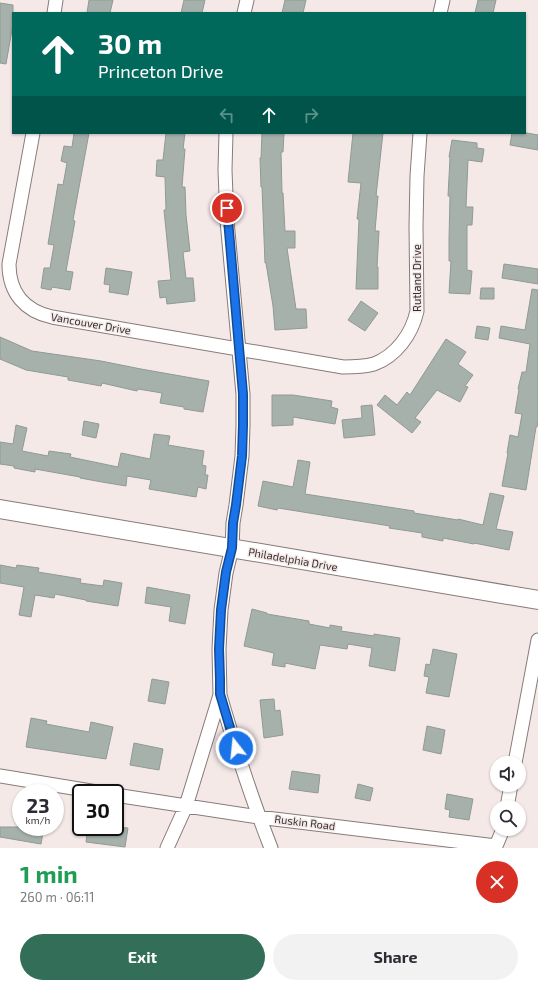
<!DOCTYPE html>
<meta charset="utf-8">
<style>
body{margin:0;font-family:"Exo 2",sans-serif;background:#f2f2f3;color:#2b2b33;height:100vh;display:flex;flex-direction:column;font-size:15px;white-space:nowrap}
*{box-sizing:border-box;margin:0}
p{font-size:13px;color:#7c7c81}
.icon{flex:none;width:22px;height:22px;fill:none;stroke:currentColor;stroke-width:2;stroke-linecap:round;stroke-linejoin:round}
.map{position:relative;height:848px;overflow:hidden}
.side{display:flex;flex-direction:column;background:#fff;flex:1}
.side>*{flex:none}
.top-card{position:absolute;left:12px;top:12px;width:514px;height:122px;border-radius:0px;box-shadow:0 1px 3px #0004;background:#00695c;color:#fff;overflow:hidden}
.buttons{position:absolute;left:490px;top:756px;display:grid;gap:8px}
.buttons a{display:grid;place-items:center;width:36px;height:36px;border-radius:50%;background:#fff;box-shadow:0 1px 3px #0004;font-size:20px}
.speed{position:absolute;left:12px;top:784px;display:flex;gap:8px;font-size:20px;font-weight:700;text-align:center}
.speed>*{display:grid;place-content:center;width:52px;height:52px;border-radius:50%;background:#fff;box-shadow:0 1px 3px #0004;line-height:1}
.speed small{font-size:10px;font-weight:400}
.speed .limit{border:2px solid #111;border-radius:6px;background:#fff;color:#111}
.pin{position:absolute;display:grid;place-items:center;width:34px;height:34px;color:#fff;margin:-17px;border:2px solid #fff;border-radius:50%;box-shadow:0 1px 4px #0007}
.me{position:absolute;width:44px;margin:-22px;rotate:344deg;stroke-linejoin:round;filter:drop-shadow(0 0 3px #0008)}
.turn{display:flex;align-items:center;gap:14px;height:84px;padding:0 20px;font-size:18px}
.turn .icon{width:52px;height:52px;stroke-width:2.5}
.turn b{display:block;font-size:28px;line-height:34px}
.lanes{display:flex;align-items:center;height:38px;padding:0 20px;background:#0003;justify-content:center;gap:20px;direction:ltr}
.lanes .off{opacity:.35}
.round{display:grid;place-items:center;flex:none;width:42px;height:42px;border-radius:21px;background:#f2f2f3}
.overview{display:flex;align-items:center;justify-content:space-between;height:68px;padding:0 20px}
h1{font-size:24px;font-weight:700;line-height:30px;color:#1e9e55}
.button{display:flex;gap:8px;margin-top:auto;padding:8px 20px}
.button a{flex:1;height:46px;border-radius:24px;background:#336e58;color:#fff;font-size:16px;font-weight:700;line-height:46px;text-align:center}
.button a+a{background:#f2f2f3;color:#2b2b33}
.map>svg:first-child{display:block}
</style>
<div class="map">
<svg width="538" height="848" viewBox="0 0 538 848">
<rect width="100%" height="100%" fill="#f5e9e8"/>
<path fill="#a6b1ac" stroke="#909a96" d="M89,0H113L110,13H87Z
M184,0H205L202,13H181Z
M285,0H306L303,13H282Z
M478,0H496L493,13H475Z
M0,3L13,5V24L6,64L0,63Z
M74,133H89L73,220L75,221L66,271L73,272L70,290L52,287L51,290L41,288L44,268H50L54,245L48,244L58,184L63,185L67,163L61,161L64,146L72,147Z
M166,133H185L183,149H185L182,187H185L186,215L190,251L183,252L186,278H193L195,301L167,304L166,297L160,298L158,281L171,280L164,210H166L165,177L156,176L157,160H163Z
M262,133H284L283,152H281L282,193H283L285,231H295V248H287L296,309H306L307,328L275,330L273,306L266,263H265L262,187H261L260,158H261Z
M353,133H383L376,196H378L375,231H379L377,267H378V289H356L359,219H357L361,183L348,182Z
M512,133H527L538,135V150L510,145Z
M452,140L477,143V148L484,149L482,162L468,160L466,207H473L472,225H467V270L472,271L470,294L449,293L451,261H449V239L450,196H448L450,158L449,157Z
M504,264L538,269V284L502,278Z
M106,268L132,272L128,295L109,292L110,285L104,284Z
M481,288H494V299H480Z
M532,289L538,290V420L537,427H536L526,490L502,486L508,453H507L510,435L518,437L522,414L515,413L519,389H518L522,372H526L530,344L499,338L501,326L525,330Z
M361,301L378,313L365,331L348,320Z
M477,326L490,328L488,340L475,338Z
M0,337L32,351L101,361L141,369L209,381L203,412L184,409V407L160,403L162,393L138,389L137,391L102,383L101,386L68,380V377L26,370L0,359Z
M446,339L466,352L458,364L473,375L465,386L468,387L460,402L437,390L415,418L421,422L412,433L377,405L385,395L397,405L407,392L410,395Z
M272,395H293L332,401L331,407L338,409L335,424L293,417V425L272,426Z
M372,405L375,435L344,438L342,420L362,418L361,406Z
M84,421L99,424L96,438L82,435Z
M16,425L27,428L22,451L48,456L49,451L71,454L70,457L118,467L121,453L150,459L154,434L170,436L168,445L204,451L202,465L206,466L205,475H208L206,489L198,487L196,497L149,489L151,480L127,476L126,486L102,482L80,478V477L35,469V472L14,468V466L0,464V442L13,444Z
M298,460L310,462L305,494L414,511V513L458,520V519L483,525L490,493L504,496L496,529L513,532L509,550L474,543V544L443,538V541L422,537V533L389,528L390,526L278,508L277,510L258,506L263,481L293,487Z
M0,565L16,568L17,565L39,568L38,572L81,579L80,583L103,586L104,580L122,583L118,606L86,601V600L55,594L54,598L35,595L31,617L19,615L24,587L0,583Z
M147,587L190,595L185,624L169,621L171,607L145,603Z
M252,609L267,613V614L309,621V624L330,628V625L342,627L341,631L374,636V634L400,638L395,671L369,666L372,648L348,644L347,649L320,645L315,669L285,663V667L272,665L274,653L244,646Z
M433,649L457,654L449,697L426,693L429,677L424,676L426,664L430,665Z
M152,679L169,682L165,704L148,701Z
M274,699L275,711L280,710L283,735L264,738L260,700Z
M31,718L47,721L46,724L89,732L91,722L113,727L106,759L26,747Z
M427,726L445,730L441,754L423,750Z
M134,743L163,749L159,770L130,765Z
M292,771L320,775L318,793L289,789Z
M358,784L373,788L370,801L355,798Z
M447,794L473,799L469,820L449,817L450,810L445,809Z
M0,827H44L41,844L0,837Z
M88,827L101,829V827H118L128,828L125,847L86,842Z"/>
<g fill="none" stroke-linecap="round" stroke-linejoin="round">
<g stroke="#867b7a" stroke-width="15">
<path id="street" d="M54,13L56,0
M244,13L247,0
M440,13L443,0
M33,133L9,264C9,293 25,311 52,317L343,367C353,367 363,367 374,364C396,356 412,334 417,311L416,226L417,176L420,133
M220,695C235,747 251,797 271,848
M515,763L538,640
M0,776L103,793
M115,795L258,817L496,846
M507,807L511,785
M496,846L503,829
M167,848L186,806L220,695L219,649L221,610L226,573L232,548L233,523L236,505L242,456L243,425V394L227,221L225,170L226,133"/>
</g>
<g stroke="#867b7a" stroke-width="20">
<path id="secondary" d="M0,509L538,600"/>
</g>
<use href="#street" stroke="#fff" stroke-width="13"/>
<use href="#secondary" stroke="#fff" stroke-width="18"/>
</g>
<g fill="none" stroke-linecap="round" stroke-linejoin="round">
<g stroke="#114b97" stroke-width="10">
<path id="route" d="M227,208L243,394V425L242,456L236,505L233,523L232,548L226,572L221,610L219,649L220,679V694L236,748"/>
</g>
<use href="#route" stroke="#1a73e8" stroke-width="7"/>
</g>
<g text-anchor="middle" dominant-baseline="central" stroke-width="3" stroke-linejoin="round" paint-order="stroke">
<g font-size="11" fill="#353030" stroke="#f5e9e8">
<text transform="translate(416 278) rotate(-90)">Rutland Drive</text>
<text transform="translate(91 323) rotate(10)">Vancouver Drive</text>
<text transform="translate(293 559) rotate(10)">Philadelphia Drive</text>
<text transform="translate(305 822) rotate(7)">Ruskin Road</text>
</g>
</g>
</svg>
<div class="buttons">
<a><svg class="icon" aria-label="sound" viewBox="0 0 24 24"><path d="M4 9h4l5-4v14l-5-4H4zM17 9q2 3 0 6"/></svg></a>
<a><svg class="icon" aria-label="search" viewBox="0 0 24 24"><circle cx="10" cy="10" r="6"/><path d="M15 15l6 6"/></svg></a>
</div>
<div class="speed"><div>23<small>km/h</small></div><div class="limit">30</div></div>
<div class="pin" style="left:227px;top:208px;background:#d93025"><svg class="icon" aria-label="arrive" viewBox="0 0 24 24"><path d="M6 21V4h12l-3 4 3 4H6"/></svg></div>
<svg class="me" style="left:236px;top:748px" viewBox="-20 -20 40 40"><circle r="17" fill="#1a73e8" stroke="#fff" stroke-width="3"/><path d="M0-11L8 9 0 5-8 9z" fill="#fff"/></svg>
<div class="top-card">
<div class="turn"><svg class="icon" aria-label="ahead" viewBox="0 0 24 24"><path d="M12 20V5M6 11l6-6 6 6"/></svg><div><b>30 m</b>Princeton Drive</div></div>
<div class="lanes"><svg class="icon off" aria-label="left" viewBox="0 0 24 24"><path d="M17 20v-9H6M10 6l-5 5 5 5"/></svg><svg class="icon" aria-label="ahead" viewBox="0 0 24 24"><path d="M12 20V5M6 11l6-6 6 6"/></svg><svg class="icon off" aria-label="right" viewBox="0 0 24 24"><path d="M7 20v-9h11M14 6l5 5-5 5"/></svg></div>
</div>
</div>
<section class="side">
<div class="overview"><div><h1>1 min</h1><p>260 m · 06:11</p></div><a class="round" style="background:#d93025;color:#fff"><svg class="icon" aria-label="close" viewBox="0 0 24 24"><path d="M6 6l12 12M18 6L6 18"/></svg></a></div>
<div class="button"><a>Exit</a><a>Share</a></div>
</section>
